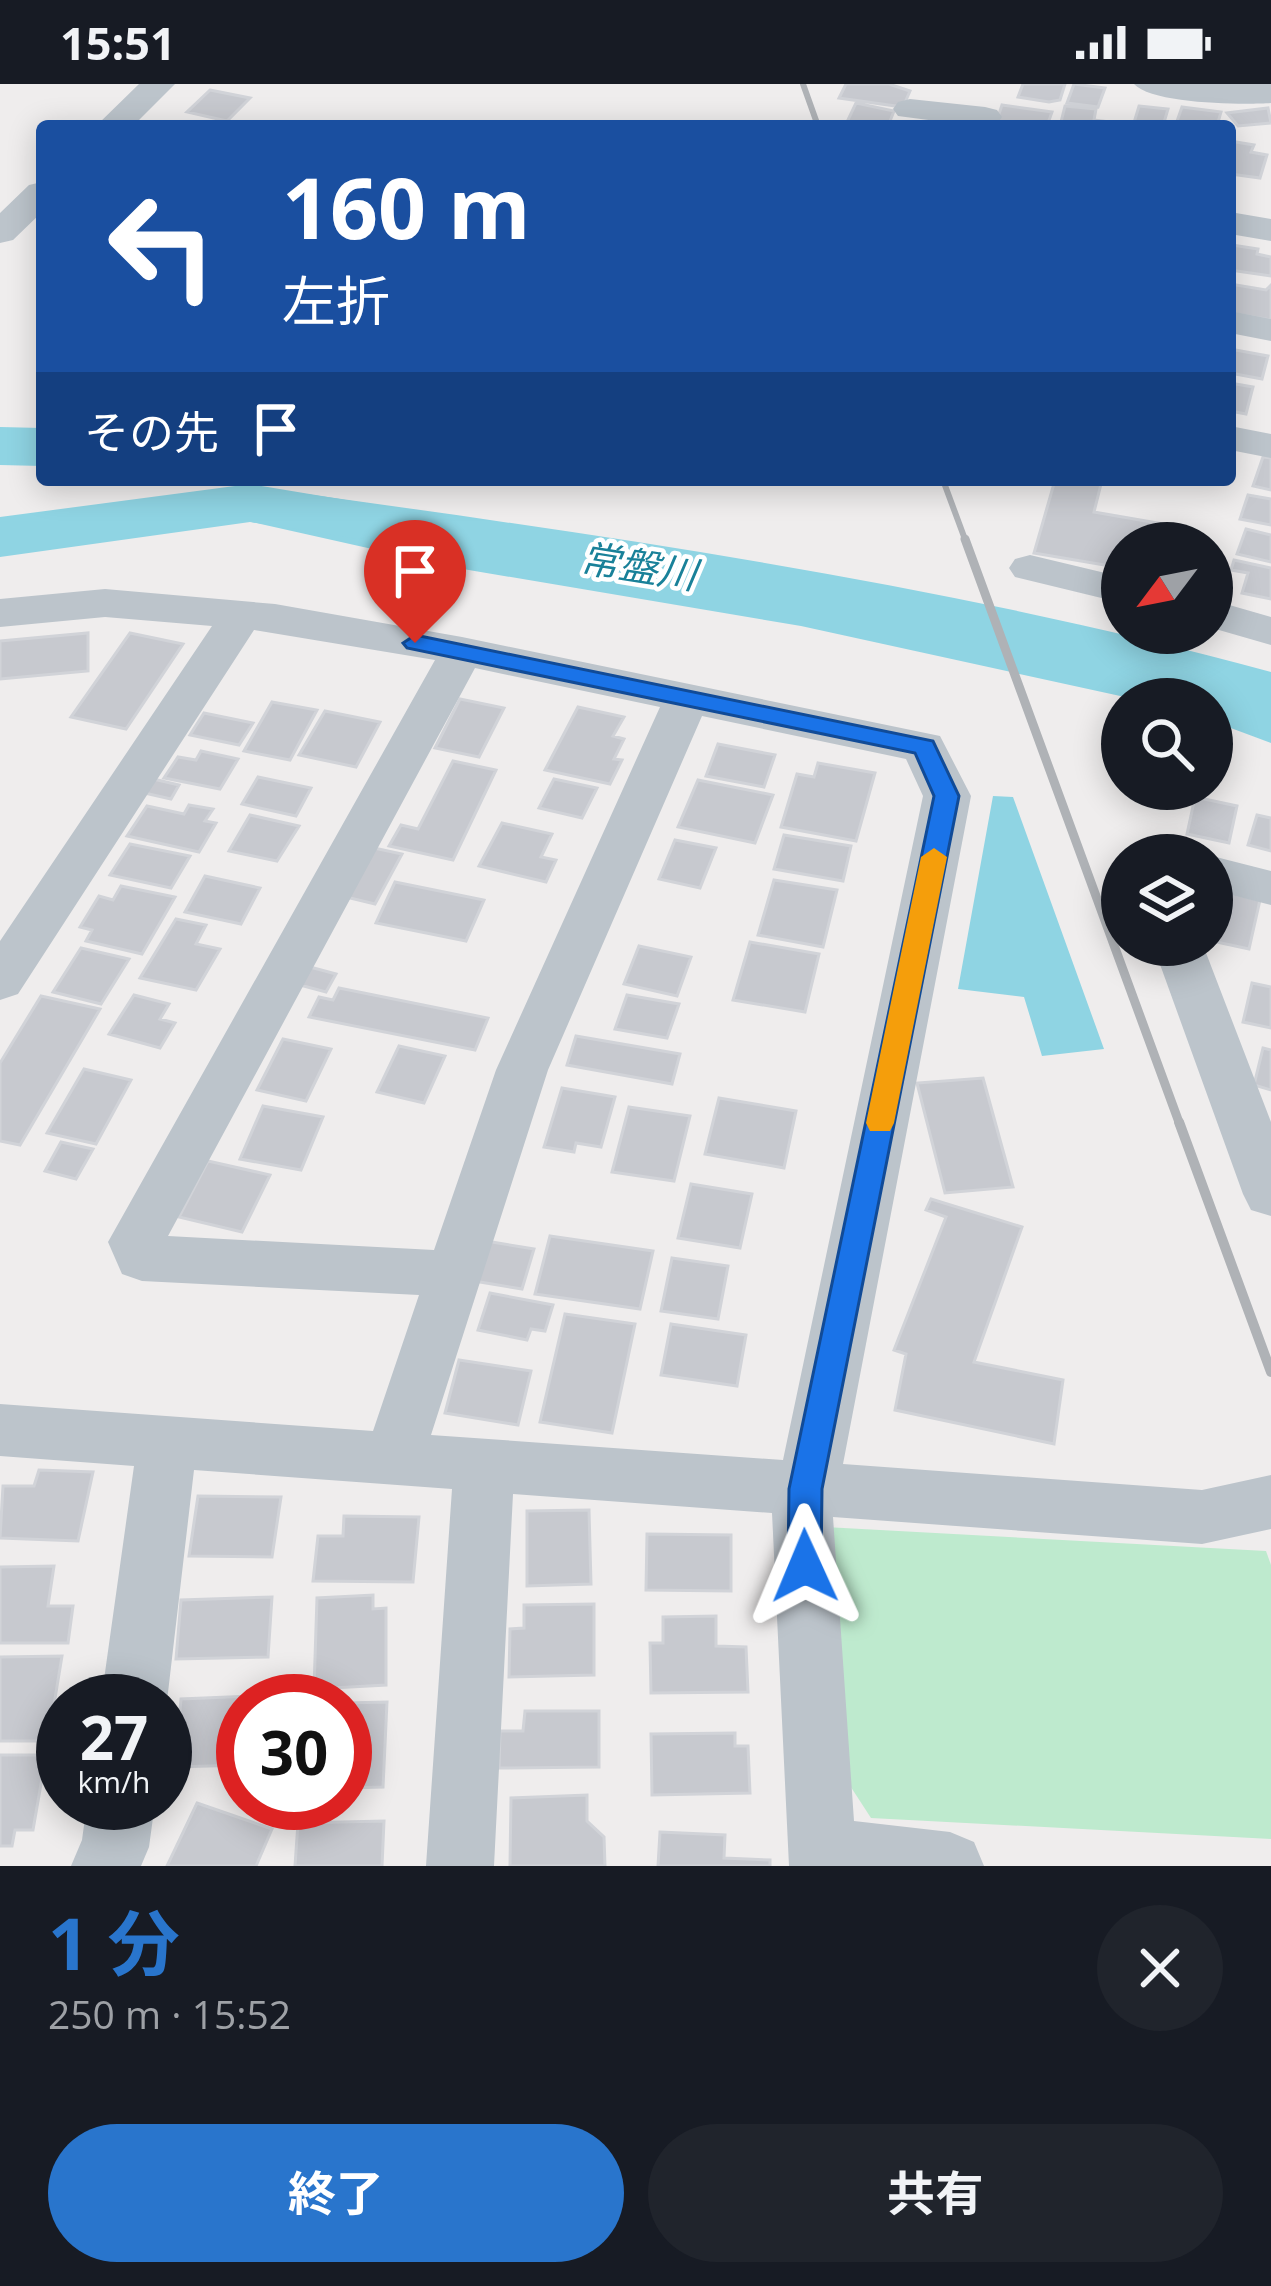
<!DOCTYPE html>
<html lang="ja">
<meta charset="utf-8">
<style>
body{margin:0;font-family:"Open Sans","Noto Sans JP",sans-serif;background:#20242c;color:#f1f3f6;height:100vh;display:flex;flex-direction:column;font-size:45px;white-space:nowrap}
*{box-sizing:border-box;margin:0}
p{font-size:39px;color:#9ea1a6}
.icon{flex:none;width:66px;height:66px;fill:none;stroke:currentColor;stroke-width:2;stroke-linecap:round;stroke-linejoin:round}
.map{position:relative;height:1782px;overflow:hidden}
.panel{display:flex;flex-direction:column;background:#171b24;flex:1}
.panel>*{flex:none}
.hud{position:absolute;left:36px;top:36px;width:1200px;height:366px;border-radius:12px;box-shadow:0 6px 30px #0003;background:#1a4fa0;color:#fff;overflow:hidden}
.needle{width:78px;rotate:238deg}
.fabs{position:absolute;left:1101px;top:438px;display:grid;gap:24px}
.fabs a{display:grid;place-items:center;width:132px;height:132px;border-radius:50%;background:#171b24;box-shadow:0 6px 30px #0003;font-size:60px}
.speed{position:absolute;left:36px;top:1590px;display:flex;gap:24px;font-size:60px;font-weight:700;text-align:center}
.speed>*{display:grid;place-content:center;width:156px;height:156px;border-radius:50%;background:#171b24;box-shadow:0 6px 30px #0003;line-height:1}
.speed small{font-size:30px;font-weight:400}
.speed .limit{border:18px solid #d22;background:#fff;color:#111}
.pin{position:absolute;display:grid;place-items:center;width:102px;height:102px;color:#fff;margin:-123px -51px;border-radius:50% 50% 50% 0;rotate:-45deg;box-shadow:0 0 12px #0007}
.pin .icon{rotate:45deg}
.me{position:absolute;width:132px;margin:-66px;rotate:359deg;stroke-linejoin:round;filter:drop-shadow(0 0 9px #0008)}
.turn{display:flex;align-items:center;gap:42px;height:252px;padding:0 48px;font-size:54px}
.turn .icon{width:156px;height:156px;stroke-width:2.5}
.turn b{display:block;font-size:84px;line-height:102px}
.then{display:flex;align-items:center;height:114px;padding:0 48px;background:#0003;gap:24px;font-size:45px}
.round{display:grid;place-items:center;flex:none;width:126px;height:126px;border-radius:63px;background:#20242c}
.summary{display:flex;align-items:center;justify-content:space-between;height:204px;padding:0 48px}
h1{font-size:72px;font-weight:700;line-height:90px;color:#2975cc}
.action{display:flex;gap:24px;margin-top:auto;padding:24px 48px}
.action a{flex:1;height:138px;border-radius:72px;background:#2975cc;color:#fff;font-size:48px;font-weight:700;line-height:138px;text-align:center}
.action a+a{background:#20242c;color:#f1f3f6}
.status{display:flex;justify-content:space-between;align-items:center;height:84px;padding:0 60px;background:#171b24;direction:ltr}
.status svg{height:33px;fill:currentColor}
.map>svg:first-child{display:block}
</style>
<div class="status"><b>15:51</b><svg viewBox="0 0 49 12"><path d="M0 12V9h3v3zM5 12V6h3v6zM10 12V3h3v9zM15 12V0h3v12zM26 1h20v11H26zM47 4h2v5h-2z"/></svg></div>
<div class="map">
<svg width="1271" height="1782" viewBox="0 0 1271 1782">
<rect width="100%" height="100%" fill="#efeded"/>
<path fill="#beeace" d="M825,1443L1266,1467L1271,1481V1755L871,1734L845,1694Z"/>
<path fill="#8fd4e3" d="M263,404C602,451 941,498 1271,588V659L1212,637V615H1134L801,542L457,484L243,436Z
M993,712L1013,713L1104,965L1042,972L1024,913L958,905Z"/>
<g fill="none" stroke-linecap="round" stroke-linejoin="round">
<path fill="#8fd4e3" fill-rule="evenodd" d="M0,343L42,344V382L0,381Z
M250,400L382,422L391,436L382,450L359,455L250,438L0,473V433Z"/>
</g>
<path fill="#c7c9cf" stroke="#d1d3d8" stroke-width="3" d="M846,0H889L910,7L903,23L839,14Z
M1023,0H1065L1060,16L1049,18L1018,13Z
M1074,0L1105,4L1098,23L1067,19Z
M210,6L250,14L227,37L187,28Z
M856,19L894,27L888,42L847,38Z
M1002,21L1052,28L1047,42L996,39Z
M1065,22L1096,25L1094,36L1110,38L1109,42H1060Z
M1139,22L1168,25L1163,42H1133Z
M1182,23L1221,28L1217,42L1176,40Z
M1268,24L1271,39L1238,42L1227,29Z
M1230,57L1254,61L1251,68L1267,71L1260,94L1230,90Z
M1232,161L1258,165L1257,170L1271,173V192L1230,186Z
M1230,200L1266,206L1271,201V236L1230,229Z
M1230,265L1268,272L1262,295L1230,289Z
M1230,299L1253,303L1246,330L1230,327Z
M1263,373L1271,374V406L1253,402Z
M1055,396H1102L1094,428L1192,445L1189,459H1122V484L1034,469Z
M1248,411L1271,415V441L1240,435Z
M1246,445L1271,451V478L1237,470Z
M1234,476L1271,484V515L1242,509L1248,489L1231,486Z
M88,549V587L0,595V557Z
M130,549L183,560L126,645L71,633Z
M460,615L504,624L479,673L435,664Z
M272,618L317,626L290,676L244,667Z
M578,623L624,633L613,652L624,655L614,675L622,676L610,700L545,686Z
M325,627L380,638L356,683L299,671Z
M204,629L253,639L239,661L190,651Z
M718,660L775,671L764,703L706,692Z
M201,667L238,675L220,705L164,694L178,673L196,676Z
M453,677L496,686L453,776L389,762L401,741L418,745Z
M818,679L875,689L856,757L781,743L797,690L814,693Z
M258,693L311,704L296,732L242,720Z
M149,694L179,701L171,715L140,708Z
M554,695L597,704L582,734L539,724Z
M698,696L773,711L755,759L678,743Z
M1195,713L1237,722L1229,759L1187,750Z
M189,721L213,725L205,737L216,739L199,768L127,752L147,722L184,730Z
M250,731L299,742L277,777L229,767Z
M1257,731L1271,734V767L1248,761Z
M502,739L552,750L541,773L556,776L546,798L479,782Z
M784,751L851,762L843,797L774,785Z
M675,756L716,764L700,804L659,795Z
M130,760L190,772L171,804L110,791Z
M374,764L402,770L375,820L346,813Z
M205,792L260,804L241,840L185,828Z
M774,796L837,806L823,863L758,851Z
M395,798L484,816L466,857L376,839Z
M121,802L175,813L142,870L86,857L92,846L80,843L99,812L113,816Z
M1212,805L1260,816L1249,865L1212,857Z
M176,835L206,841L196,860L220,865L196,906L140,894Z
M750,858L819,870L805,928L733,916Z
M639,862L691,873L677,912L624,900Z
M81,864L129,875L101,920L53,908Z
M310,883L336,890L326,908L300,901Z
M1252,899L1271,903V944L1243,938Z
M339,904L488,934L475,966L309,933L319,913L333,916Z
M134,911L169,920L160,935L175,939L160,964L109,950Z
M627,911L679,920L667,954L615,945Z
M41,912L100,925L20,1061L0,1057V979Z
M576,952L680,970L672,1000L567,981Z
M283,955L331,965L306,1017L257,1006Z
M399,962L445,972L424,1019L377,1008Z
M1263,964L1271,966V1006L1254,1001Z
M84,985L131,996L96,1060L47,1049Z
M983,994L1013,1103L945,1109L917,999Z
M562,1004L615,1013L601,1063L576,1059L574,1068L544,1063Z
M719,1014L796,1027L784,1084L705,1070Z
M263,1022L323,1033L301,1086L240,1075Z
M629,1023L690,1032L674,1097L612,1088Z
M61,1058L93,1065L76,1095L45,1087Z
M208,1077L270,1091L242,1148L179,1133Z
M691,1100L752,1110L740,1164L678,1154Z
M931,1115L1022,1143L974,1278L1063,1296L1054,1360L895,1326L906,1270L894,1266L946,1133L926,1126Z
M550,1152L653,1167L640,1225L535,1210Z
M486,1157L534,1165L522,1205L474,1197Z
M672,1174L728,1182L718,1235L661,1227Z
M490,1209L553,1221L545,1247L531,1245L527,1256L478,1246Z
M565,1230L635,1240L612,1349L540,1338Z
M671,1240L746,1251L737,1302L661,1291Z
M459,1276L531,1287L518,1341L445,1329Z
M39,1386L93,1388L78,1457L0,1454L3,1402H34Z
M198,1412L281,1413L272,1473L189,1472Z
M589,1426L591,1500L527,1502V1427Z
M344,1432L419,1433L413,1498L313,1497L318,1452H343Z
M647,1450L731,1451V1507L646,1506Z
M54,1482L48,1522H73L68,1559H0V1483Z
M373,1511V1525L386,1524V1601L314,1605L317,1514Z
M272,1513L268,1573L176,1575L181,1516Z
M594,1520V1591L509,1593L510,1545L524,1544V1521Z
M716,1532V1562L746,1563L748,1608L651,1609L650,1559H663V1533Z
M62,1572L48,1657H0V1573Z
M251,1612V1617H243V1681L175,1683L181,1615Z
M387,1618L383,1703L345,1704V1619Z
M525,1627H599V1683L499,1684L500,1647H523Z
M735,1649V1662H748L750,1709L652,1711L651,1650Z
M0,1671H46L33,1746H15L12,1762H0Z
M587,1711V1737L604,1753L605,1782H510L511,1714Z
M197,1719L272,1745L256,1782H167Z
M384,1737L382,1782H295L298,1739Z
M660,1748L725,1751L724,1774L770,1776V1782H658Z"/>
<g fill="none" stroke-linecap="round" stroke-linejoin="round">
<path fill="#bcc4cb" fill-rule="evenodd" d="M139,0H175L133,42H96Z
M1134,0H1271V19C1243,21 1152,20 1134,0Z
M910,15L985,23L997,26L1002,33L997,40L974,42L898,32L893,25L898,18Z
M42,98V128L13,156L0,159V129L29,101Z
M1230,128L1271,135V157L1230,150Z
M1230,227L1271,235V257L1230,249Z
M1230,342L1271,350V374L1230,366Z
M1030,471L1122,493V519L1015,493L1009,484L1015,475Z
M105,505L275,520L462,553L940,652L971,712L843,1380L1202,1406L1271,1391V1445L1202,1460L833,1433L854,1737L950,1748L974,1758L984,1782H789L772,1429L513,1410L494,1782H426L452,1405L194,1386L167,1617L165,1621V1617H101L134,1382L0,1372V1320L373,1347L419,1211L142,1197L122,1190L108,1158L435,576L254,546L18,910L0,916V857L212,542L105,533L0,543V515ZM475,584L660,623L496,986L434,1166L168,1152ZM702,632L906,675L923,712L783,1376L431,1351L548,986Z
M1212,516L1271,533V561L1212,544Z
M1212,772L1271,787V821L1212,806Z
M1153,861H1203L1271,1038V1132L1251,1126L1243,1110Z
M87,1719H155L149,1763L141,1782H71L82,1756Z"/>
<path stroke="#afb2b6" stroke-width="6" d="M803,0L818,42
M943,396L966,458"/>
<path stroke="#afb2b6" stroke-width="9" d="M965,455L1180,1041"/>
<path stroke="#afb2b6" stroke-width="10" d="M1179,1038L1271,1288"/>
</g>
<path fill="#1a73e8" stroke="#114b97" stroke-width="3" d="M415,551L933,657L959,712L822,1405L821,1482L816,1493L805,1497L793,1493L788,1482L789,1405L934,712L915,669L407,564L403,559Z"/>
<path fill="#f59e0b" d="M934,764L947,773L894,1039L890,1047H870L866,1039L921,773Z"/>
<g text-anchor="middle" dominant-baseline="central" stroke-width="9" stroke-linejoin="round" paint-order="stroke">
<g font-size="39" font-style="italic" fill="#198199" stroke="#fff">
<text transform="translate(639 481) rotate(9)">常盤川</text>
</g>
</g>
</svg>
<div class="fabs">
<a><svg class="needle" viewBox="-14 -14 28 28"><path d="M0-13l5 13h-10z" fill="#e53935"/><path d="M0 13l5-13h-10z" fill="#9ea1a6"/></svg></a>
<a><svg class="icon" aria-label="search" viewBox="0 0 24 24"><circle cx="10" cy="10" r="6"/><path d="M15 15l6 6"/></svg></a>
<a><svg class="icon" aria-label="layers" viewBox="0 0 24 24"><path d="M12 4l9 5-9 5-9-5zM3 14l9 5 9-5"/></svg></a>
</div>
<div class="speed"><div>27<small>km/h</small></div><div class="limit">30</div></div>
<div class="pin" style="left:415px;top:559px;background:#d93025"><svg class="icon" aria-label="arrive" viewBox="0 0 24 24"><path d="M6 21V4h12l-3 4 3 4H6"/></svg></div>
<svg class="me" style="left:805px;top:1482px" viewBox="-20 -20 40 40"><path d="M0-17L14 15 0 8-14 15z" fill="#1a73e8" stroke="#fff" stroke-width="4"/></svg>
<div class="hud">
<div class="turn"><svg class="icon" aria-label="left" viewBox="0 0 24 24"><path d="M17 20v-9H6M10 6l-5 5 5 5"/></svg><div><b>160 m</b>左折</div></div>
<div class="then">その先<svg class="icon" aria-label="arrive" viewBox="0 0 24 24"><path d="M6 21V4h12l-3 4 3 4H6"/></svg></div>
</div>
</div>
<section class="panel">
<div class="summary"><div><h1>1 分</h1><p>250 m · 15:52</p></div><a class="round"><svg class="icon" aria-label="close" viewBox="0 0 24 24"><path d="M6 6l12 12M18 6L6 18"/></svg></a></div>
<div class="action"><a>終了</a><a>共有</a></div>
</section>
